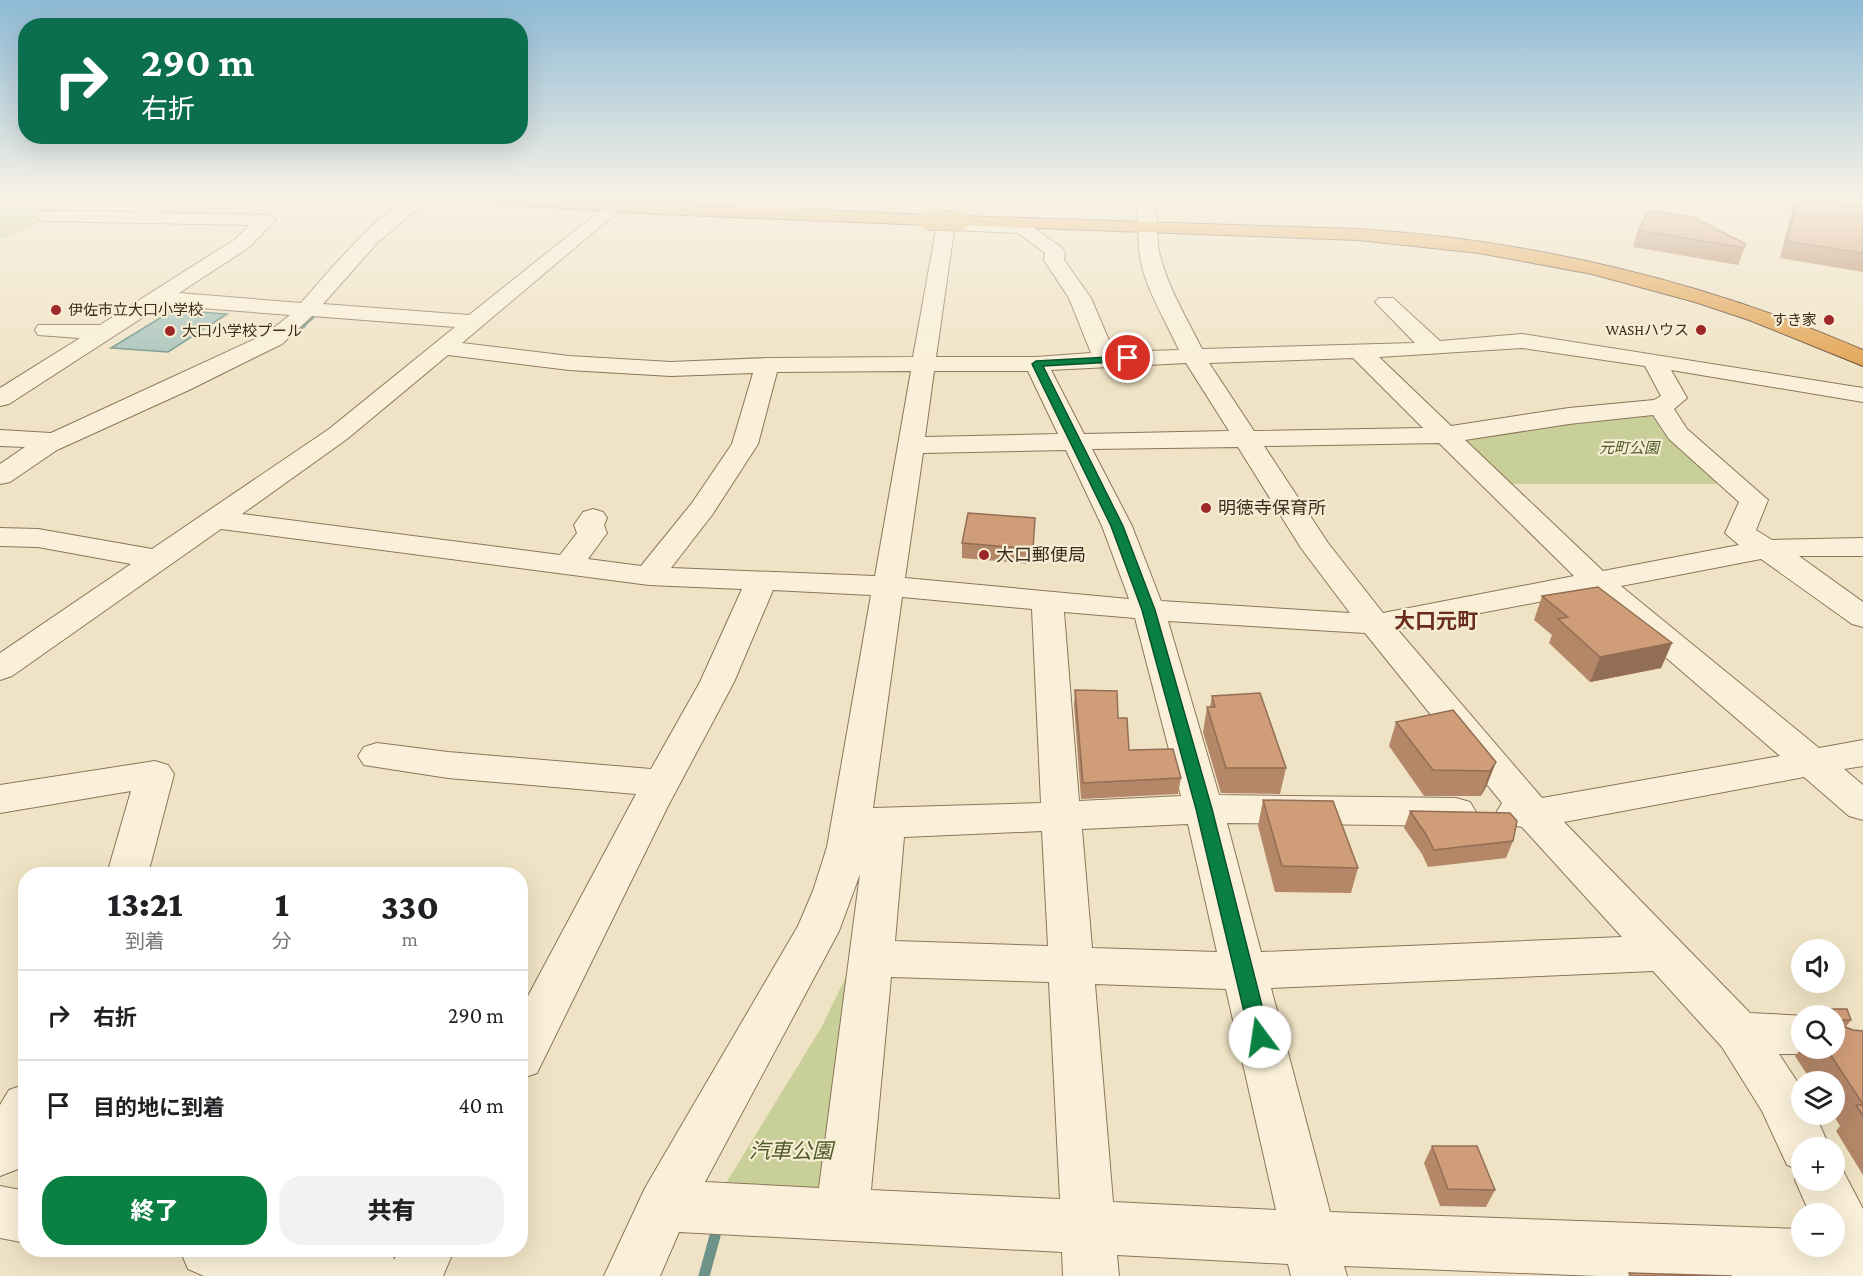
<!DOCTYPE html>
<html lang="ja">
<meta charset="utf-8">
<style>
body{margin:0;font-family:"Crimson Pro","Noto Sans JP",serif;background:#f2f2f2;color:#202124;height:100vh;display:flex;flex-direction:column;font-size:22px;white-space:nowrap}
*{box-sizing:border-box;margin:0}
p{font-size:20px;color:#757577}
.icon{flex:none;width:33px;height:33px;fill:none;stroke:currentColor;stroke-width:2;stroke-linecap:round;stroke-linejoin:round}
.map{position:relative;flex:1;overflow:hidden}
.details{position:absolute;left:18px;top:867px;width:510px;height:390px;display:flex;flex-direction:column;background:#fff;border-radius:24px;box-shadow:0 6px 24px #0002}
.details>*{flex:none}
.top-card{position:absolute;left:18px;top:18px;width:510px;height:126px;border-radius:24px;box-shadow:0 6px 24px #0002;background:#0b6e4f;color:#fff;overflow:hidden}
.fabs{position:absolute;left:1791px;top:939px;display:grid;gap:12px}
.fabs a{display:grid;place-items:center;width:54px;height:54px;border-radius:50%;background:#fff;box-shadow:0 6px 24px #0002;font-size:30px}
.pin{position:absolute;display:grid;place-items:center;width:51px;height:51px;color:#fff;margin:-26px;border:3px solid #fff;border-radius:50%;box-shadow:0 2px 6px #0007}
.me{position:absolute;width:66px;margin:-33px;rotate:346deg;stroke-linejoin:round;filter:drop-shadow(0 0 4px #0008)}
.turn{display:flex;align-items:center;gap:21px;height:126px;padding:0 24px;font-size:27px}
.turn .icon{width:78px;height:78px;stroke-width:2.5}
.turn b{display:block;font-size:42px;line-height:51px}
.eta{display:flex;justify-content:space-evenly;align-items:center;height:102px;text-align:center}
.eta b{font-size:36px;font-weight:800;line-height:42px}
.button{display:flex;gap:12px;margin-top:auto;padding:12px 24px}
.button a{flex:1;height:69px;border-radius:24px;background:#0b8043;color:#fff;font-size:24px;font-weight:800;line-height:69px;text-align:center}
.button a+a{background:#f2f2f2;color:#202124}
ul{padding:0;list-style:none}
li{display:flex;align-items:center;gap:18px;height:90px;padding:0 24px;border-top:2px solid #e0e0e0}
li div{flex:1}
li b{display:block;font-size:22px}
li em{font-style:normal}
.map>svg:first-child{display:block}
</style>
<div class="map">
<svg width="1863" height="1276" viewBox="0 0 1863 1276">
<rect width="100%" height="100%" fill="#f0e3c5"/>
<path fill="#c9cf98" d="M0,197H75L62,200L45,220L0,240Z
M1642,410L1656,414L1661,430L1727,484H1509L1462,438Z
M861,946L820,1193L723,1188L821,1028Z"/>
<path fill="#a7c3bb" stroke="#6d9389" stroke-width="1.5" d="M173,310L227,314L168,352L111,348Z"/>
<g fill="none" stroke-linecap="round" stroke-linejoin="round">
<path stroke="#6d9389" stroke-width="4.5" d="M302,326L313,316"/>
<path stroke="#6d9389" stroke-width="5" d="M281,341L304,325"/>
<path stroke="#6d9389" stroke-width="11" d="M704,1276L715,1236"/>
<g stroke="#8c755a" stroke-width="2">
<path id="minor" d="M158,197H178L159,213L267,215L276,220L248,248L179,293L301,303C321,280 386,203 413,197C418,195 426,197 431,197L378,242L323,304L469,315L617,197H635L462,343L569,356L671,362L767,358L913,357L942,197H959L956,219L1029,224L1062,248L1065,252L1064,260L1091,298L1114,352L1179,350C1165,319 1142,284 1139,249C1138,232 1139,214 1137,197H1154C1158,215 1156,236 1159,252C1167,286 1186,317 1202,349L1415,343L1375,302L1379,298H1393L1440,341L1522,334L1863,388V402L1671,370L1687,398L1674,409L1687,429L1768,500L1756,530L1772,540L1863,538V556H1799L1863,602V627L1852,624L1761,559L1621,586L1819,748L1863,740V766L1844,769L1863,785V820L1849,816L1804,777L1564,822L1750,1013L1806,1016H1802V1048H1818L1802,1054H1779L1802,1089V1114H1815L1830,1148H1802V1180H1834V1161L1839,1163L1863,1209V1276H1598L1344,1266L1347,1276H1291L1288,1264L1117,1255L1119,1276H1063L1062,1252L679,1232L660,1276H604L645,1188L798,926L813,891L827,847L871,595L773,590L734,682L668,806L537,1073L520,1079V1011L636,794L448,778L364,765L358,756L364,747L377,743L448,752L651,769L700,682L742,589L649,585L221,529L12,676L0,680V653L131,564L38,547L0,546V528L38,529L152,549L329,429L455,327L312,316L282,344L189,390L57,450L10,482L0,484V464L25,447L0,446V430L51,433L266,334L290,315L162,305L9,404L0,406V388L80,338L38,335L35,330L38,325H100L234,240L250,225L43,221L34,216L43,211L136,212ZM954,230L1018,233L1045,253L1044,260L1069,298L1091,353L1036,357H936ZM1522,348L1645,366L1661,396L1654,400L1569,408L1451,426L1379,357ZM448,355L569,370L671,376L753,373L732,444L692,503L641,566L588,559L607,533L604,525L607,518L603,512L593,509L583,512L574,525L577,533L560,555L242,514L347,439ZM1353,358L1423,428L1254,431L1209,363ZM1186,363L1229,431L1084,434L1051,370ZM911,371L875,576L671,568L712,515L758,444L777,372ZM934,371H1028L1058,434L925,437ZM1653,415L1669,439L1739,502L1725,533L1739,545L1603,571L1465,440L1569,424ZM1439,443L1574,576L1383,613L1328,543L1264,446ZM1238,447L1301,548L1350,613L1161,601L1132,526L1092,449ZM1066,450L1102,526L1129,599L905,578L923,453ZM1590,592L1780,756L1542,798L1397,629ZM902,597L1032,609L1041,803L873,808ZM1064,612L1135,618L1181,796L1079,801ZM1168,621L1365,633L1502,803L1496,813L1502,823L1522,827L1622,937L1261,952L1227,823L1456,826L1470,822L1476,812L1470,802L1456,798L1219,795ZM1188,824L1217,952L1092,948L1082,829ZM1042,831L1048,946L895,941L904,837ZM860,874L819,1188L705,1182L839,931ZM1653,971L1722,1047L1762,1111L1787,1165L1800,1170L1795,1180L1810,1214H1834V1246H1802V1229L1330,1212L1271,988ZM891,977L1049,982L1060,1199L871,1190ZM1095,984L1226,989L1276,1210L1113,1202Z
M823,197H933L924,202L801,208C788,215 743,221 733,208L742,203L780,204L798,198Z
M155,761L168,765L174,774L148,874H107L131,791L0,813V785Z
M26,1084V1155L18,1169L0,1176V1105L9,1090Z
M0,1186L26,1191V1243L0,1238Z
M180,1250H376L393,1256L394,1260L399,1250H454L443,1276H204L188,1269Z"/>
</g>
<g stroke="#5a432e" stroke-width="2">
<path id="highway" d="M459,197H543L928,215L937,220L928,225L658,214L467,202L461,201Z
M959,216L1358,229C1531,240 1704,281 1863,350V366L1749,320L1695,302L1592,274L1479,253L1358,240L953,225L950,221L953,217Z"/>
</g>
<use href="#minor" fill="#faf0d9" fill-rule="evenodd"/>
<use href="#highway" fill="#e2a353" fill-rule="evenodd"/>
<g stroke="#5a432e" stroke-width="21" stroke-linecap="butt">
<path id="highway-bridge" d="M928,220L959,221"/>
</g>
<use href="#highway-bridge" stroke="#e2a353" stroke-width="20"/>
</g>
<path fill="#b38768" d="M1798,197L1863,207V272L1780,258L1791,213Z
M1638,230L1746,244L1738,265L1633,247Z
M962,543L1033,549L1032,564L962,558Z
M1542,596L1672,643L1661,668L1590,682L1549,643L1552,635L1534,620Z
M1075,690L1118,718L1129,750L1181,778L1178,794L1081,799L1074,705Z
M1212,696L1286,768L1280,794L1221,793L1203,732L1207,707H1210Z
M1396,722L1496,762L1486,787L1481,796H1424L1389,746Z
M1263,800L1358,868L1351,893L1275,892L1258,826Z
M1410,811L1513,841L1506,858L1428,867L1422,854L1404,828Z
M1822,1009L1851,1020L1845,1028L1853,1030L1863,1031V1175L1836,1131L1840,1126L1833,1114H1834V1082H1812L1795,1056L1802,1048H1834V1016H1818Z
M1432,1146L1495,1190L1486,1207L1440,1206L1424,1163Z"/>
<path fill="#926e55" d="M1672,643L1661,668L1590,682L1600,657Z
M1496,762L1486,787L1481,796L1490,771Z"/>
<path fill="#d09d79" stroke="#926e55" stroke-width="1.5" d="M1798,197L1863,207V253L1787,241Z
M1650,210L1693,217L1746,244L1744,248L1638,230Z
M968,513L1035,518L1033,549L962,543Z
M1598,587L1672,643L1600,657L1558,619L1568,617L1542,596Z
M1075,690L1117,691L1118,718H1127L1129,750L1173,749L1181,778L1083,783Z
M1260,693L1286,768H1226L1207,707H1215L1212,696Z
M1453,710L1496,762L1490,771L1433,770L1396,722Z
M1263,800L1333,801L1358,868L1282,866Z
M1410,811L1510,813L1517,821L1513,841L1434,850L1427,836Z
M1822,1009H1847L1851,1020H1834V1016H1822Z
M1837,1024L1853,1030L1863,1031V1104L1826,1048H1834V1025Z
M1856,1105H1863V1116Z
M1432,1146H1477L1495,1190L1448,1189Z
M1629,1273L1732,1276H1630Z"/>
<linearGradient id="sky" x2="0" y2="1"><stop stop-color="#8ebad6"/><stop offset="0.53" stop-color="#f8f2e5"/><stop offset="1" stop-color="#f8f2e5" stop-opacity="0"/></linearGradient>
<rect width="1863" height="375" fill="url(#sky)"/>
<path fill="#0b8043" stroke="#07532c" stroke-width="1.5" d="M1128,356H1131V361L1043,366L1123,526L1155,610L1212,809L1270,1037L1267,1043L1260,1046L1253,1043L1250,1037L1196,809L1142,610L1111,526L1032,364L1036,361Z"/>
<g fill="#9e2728" stroke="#f7edd5" stroke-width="2">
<circle cx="56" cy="310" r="6"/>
<circle cx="1829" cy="320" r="6"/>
<circle cx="1701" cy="330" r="6"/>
<circle cx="170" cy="331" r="6"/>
<circle cx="1206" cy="508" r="6"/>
<circle cx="984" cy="555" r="6"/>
</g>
<g text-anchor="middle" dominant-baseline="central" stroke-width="4.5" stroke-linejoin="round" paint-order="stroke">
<g font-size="15" fill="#3c2d1e" stroke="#f7edd5" text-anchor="start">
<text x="68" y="310">伊佐市立大口小学校</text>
<text x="1817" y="320" text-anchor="end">すき家</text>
<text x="1689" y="330" text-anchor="end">WASHハウス</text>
<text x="182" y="331">大口小学校プール</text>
</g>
<g font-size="15" font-style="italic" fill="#4c5924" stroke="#f7edd5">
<text x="1629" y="448">元町公園</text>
</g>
<g font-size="18" fill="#3c2d1e" stroke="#f7edd5" text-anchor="start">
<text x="1218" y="508">明徳寺保育所</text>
<text x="996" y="555">大口郵便局</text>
</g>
<g font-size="21" font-weight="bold" fill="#6a2c1c" stroke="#f7edd5">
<text x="1436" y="621">大口元町</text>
</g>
<g font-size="21" font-style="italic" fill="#4c5924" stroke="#f7edd5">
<text x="791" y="1151">汽車公園</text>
</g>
</g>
</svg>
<div class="fabs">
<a><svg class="icon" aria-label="sound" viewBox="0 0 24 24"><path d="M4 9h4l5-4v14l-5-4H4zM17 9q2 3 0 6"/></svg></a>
<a><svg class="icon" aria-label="search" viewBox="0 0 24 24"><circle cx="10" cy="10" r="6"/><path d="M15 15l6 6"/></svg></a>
<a><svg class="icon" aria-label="layers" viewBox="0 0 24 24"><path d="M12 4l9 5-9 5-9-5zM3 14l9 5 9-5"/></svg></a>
<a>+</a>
<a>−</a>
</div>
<div class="pin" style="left:1128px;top:358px;background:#d93025"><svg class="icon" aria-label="arrive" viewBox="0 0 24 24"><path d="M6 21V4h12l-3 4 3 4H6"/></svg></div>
<svg class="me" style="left:1260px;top:1037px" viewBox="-20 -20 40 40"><circle r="19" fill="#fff"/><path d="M0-13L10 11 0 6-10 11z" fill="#0b8043"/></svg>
<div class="top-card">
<div class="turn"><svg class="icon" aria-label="right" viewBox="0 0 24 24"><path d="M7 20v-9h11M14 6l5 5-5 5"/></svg><div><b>290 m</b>右折</div></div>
</div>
<section class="details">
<div class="eta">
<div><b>13:21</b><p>到着</p></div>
<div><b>1</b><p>分</p></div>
<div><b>330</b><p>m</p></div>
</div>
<ul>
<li><svg class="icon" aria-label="right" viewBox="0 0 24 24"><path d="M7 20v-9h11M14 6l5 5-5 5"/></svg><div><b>右折</b></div><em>290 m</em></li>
<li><svg class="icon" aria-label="arrive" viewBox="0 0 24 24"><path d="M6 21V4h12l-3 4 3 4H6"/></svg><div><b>目的地に到着</b></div><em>40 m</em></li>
</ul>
<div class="button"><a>終了</a><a>共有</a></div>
</section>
</div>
